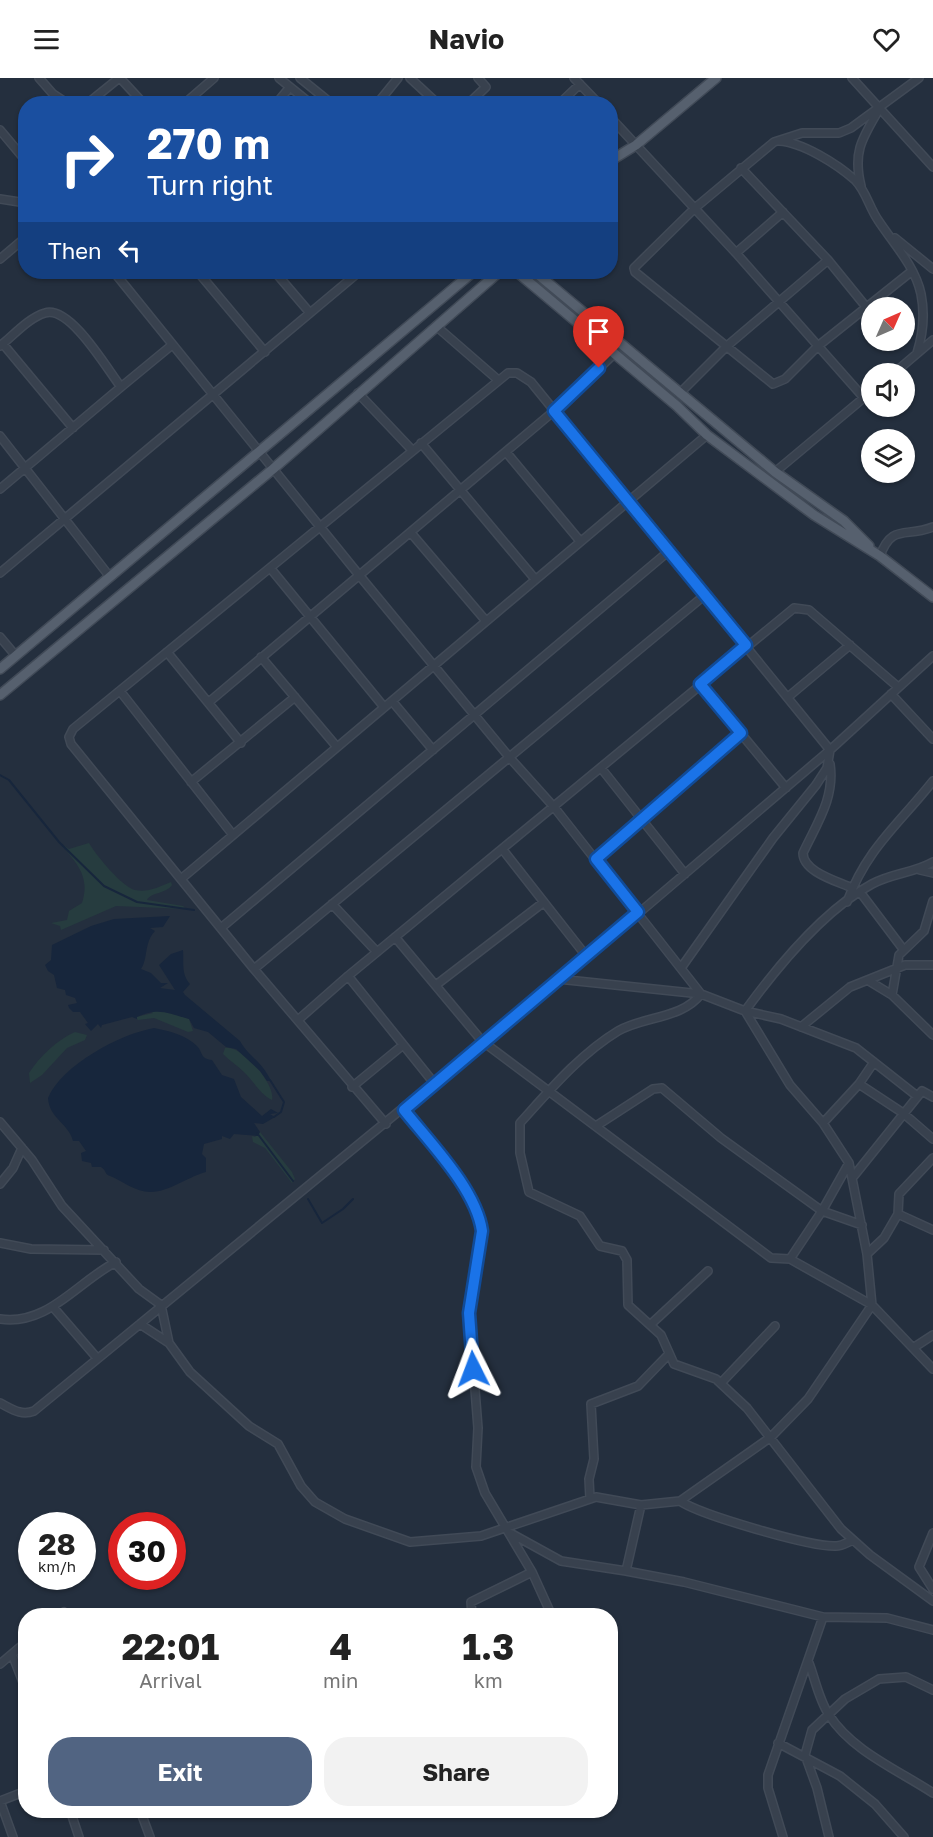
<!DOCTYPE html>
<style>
body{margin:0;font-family:"Golos Text",sans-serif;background:#f2f2f2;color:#222;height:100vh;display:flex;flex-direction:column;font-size:22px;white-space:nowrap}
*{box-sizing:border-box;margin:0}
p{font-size:20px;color:#767676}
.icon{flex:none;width:33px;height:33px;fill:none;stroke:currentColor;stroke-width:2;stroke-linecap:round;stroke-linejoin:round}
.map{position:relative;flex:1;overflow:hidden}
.panel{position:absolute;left:18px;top:1530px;width:600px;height:210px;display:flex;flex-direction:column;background:#fff;border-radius:24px;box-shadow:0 2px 4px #0004}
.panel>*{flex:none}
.top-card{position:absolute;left:18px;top:18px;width:600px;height:183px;border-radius:24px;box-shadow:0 2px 4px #0004;background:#1a4fa0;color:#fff;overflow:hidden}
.needle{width:39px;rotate:45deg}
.tools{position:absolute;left:861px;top:219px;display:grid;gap:12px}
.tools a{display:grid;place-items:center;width:54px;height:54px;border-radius:50%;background:#fff;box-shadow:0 2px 4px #0004;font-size:30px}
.speed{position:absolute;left:18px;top:1434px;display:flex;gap:12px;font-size:30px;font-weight:700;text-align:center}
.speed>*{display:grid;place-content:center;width:78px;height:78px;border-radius:50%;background:#fff;box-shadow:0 2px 4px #0004;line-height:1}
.speed small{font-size:15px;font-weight:400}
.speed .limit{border:9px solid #d22;background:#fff;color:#111}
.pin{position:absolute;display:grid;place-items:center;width:51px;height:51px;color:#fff;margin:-62px -26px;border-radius:50% 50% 50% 0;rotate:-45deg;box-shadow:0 0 6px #0007}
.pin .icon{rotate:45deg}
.me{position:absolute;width:66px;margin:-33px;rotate:357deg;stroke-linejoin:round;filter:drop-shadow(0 0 4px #0008)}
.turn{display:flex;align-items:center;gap:21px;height:126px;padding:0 30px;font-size:27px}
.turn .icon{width:78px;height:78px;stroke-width:2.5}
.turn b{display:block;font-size:42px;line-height:51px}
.then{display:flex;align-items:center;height:57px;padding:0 30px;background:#0003;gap:12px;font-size:22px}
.eta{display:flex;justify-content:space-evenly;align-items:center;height:102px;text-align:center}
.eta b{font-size:36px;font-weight:700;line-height:42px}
.button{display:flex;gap:12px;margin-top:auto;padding:12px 30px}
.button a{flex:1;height:69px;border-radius:24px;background:#516482;color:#fff;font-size:24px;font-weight:700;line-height:69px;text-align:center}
.button a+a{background:#f2f2f2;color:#222}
header{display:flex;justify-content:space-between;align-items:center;height:78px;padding:0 30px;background:#fff;font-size:27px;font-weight:700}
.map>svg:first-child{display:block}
</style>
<header><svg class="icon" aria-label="menu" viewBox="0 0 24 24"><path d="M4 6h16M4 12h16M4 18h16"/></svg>Navio<svg class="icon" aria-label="heart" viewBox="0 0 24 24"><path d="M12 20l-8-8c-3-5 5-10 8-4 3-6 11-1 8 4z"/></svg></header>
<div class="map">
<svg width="933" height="1759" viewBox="0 0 933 1759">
<rect width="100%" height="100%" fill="#242f3e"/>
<path fill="#263c3f" d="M59,764L69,771L89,765C95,776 123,810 135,812C147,815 159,809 171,804L172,807C166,816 151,814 147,822L183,828L186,831L116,828L61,852L60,848L51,845L67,842L69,833L82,825C91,797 75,784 59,764Z
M150,933H168L189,941L193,953L188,954L154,940L138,942L136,939L153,935Z
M75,954L87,957L85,962L67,970L42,997L30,1005L29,995C40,978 57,962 75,954Z
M225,970C242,966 276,1007 272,1022C260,1016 255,1005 245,995C238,988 230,983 223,976Z
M260,1054L292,1094L295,1101L292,1105L265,1070L253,1064L252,1058L255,1059Z"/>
<path fill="#17263c" d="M170,838L163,849L150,850L155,853C144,864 148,882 141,891L151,895L161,905H168L160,910L175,912L159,887L171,876L183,872C184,885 181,896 190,906L183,914L185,917L240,963C249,979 262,983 271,1003H267L260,993L236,971L226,969L208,954L194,950L189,941C168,935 158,929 137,939V941L132,939L102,947L101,950L98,946L91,953L85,946L88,945L80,934H73L69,930L68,927L77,925L75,920L66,917L65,912L57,910L54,897L48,893L45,887L51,882L52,867L91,848L114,841Z
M154,950C169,953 186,957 197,968C203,974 200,981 212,982L222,997L234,1001L241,1019L262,1038L271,1031L278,1035L270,1036L275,1039L263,1046L254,1045L260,1054L258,1058L234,1056L230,1061L222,1058V1061L204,1066L202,1076L206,1080V1094C192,1097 167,1115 150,1114C136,1114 122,1103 110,1098C104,1096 107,1093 101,1089H92L91,1085L82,1083L81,1075L86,1073L79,1063H73C68,1045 49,1040 48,1020C62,987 120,956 154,950Z"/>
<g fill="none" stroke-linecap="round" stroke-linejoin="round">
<path stroke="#17263c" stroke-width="2" d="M0,697L9,702L59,764L104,808L137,824L194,832
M270,1002L284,1024L281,1034L274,1039
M257,1055L293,1103
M308,1121L322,1145L343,1131L353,1121"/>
<g stroke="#414a57" stroke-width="10">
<path id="minor" d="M39,0L53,16L68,26
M120,0L144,26
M279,0L311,26
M300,0L332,26
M410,0L438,26
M574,0L599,26
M852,0L933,89
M87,26L119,0
M184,26L214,0
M276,26L290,9
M377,26L398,0
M468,26L486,9L478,0
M559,26L580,6
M610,39L736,175L864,320
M0,52L26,83
M779,63C802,64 837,86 855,102C866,113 869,129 878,142C893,165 915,188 921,216C925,236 923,256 917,275
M741,90L828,182L867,230
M861,108C853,76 861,62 877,35
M0,121L26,125
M895,160L933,191
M736,175L783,134
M0,181L26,159
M912,193L818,268L785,301L773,306L635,194L634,190L695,130L774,64L802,55H839L851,50L919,0
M114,194L359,497L510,680L554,729L701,916C682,941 644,938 618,953C580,976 549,1013 520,1045V1075L529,1114L580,1138L600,1168L622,1173L627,1182L628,1227L661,1257L674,1286L716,1301L747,1330L841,1451L870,1477L933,1523
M198,194L265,274
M275,194L310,235
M436,248L497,301
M3,266L73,350
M0,268C13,258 28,240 45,235C70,227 107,291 121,309L0,411
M893,296L933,262
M121,309L172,267
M358,315L412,372
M680,315L727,268L828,182
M0,358L110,499
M421,365L535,501
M506,374L580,463
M775,394L872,313
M411,455L486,543
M880,478C892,445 906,460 933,449
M271,491L384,629
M0,495L359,194
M0,559L16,578
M167,574L241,665
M261,579L337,669
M700,606L786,710
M120,613L233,757
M891,616L933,661
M788,619L850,567
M392,623L433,672
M209,624L554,333L614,276
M830,686C835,720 817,745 803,775C803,794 837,803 852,810
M601,690L685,796
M191,704L295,619
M503,772L587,879
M596,781L741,655
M920,792L933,795
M181,801L707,357
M860,814L903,871
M847,824C867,770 899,746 933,703
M332,826L377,874
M221,850L669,473
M395,859L482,963L771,1180L790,1181L872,1227L933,1291
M254,891L705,517
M348,898L434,1005
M869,903L892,917L933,957
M436,907L544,824
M892,917L899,877L924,853L933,823
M298,942L348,898L794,530L809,532L898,609
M801,949L850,909L905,887H933
M859,1006L903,1035L933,1061
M352,1009L403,967
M917,1018L856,970L781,941L745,933C777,889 824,832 872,806C892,795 914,795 933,784
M404,1032C430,1065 476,1110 481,1153L469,1235L478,1350L476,1389L485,1415L532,1494L552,1538
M0,1044L32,1082L62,1128L139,1211L161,1227L169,1265
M823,1045L859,1006L874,984
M386,1046L254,891L71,666L69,659L73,651L508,295H517L531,304L830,672L827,690L816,707L773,760L681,890
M596,1048L653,1011L662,1010L721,1060L822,1133L790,1181
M849,1085L822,1133L862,1147
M853,1099L922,1013L933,1019
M0,1106L13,1090L22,1070
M898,1136L933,1152
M0,1165L31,1171L104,1172
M867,1176L884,1160L898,1136L899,1116L933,1080
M53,1229L97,1280
M0,1241C48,1248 77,1204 116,1184
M140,1246L169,1265L190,1294L249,1348L278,1366L301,1408L315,1424L345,1441L410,1464L481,1458L596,1419L641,1427L680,1423L771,1359L808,1321L872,1227L867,1176L849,1085L823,1045L790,1007L745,933L701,916L558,901
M650,1247L708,1193
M913,1270L933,1257
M721,1305L775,1248
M0,1325C12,1331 21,1338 34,1333L599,869L830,672L933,578
M590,1421L589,1401L594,1381L591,1326L638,1308L668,1277
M680,1423C701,1437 810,1469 836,1468C842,1468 848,1464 853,1462
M933,1455L919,1489L933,1511
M512,1456L561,1483L626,1493L641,1427
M626,1493L684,1504L823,1539
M58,1538L64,1534L68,1538
M472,1538L471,1524L532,1494
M12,1576L26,1612
M809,1585C815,1601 819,1622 829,1637C852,1673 898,1692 933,1715
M0,1586L26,1564
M778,1665L840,1698L875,1726L904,1759
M0,1723L13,1759
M0,1723L26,1713
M70,1732L79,1759
M140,1732L150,1759
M783,1759L768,1710V1697L823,1539L887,1540L933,1552
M829,1759L817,1710L805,1677L812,1652L845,1621L879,1601L906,1599L933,1612"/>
</g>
<g stroke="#414a57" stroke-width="12">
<path id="major" d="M610,83L636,67L716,0
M517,194L677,328L707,357L814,437L880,478L933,519
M535,194L775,394L844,443L869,468
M0,591L473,194
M0,617L273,391L499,194"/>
</g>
<use href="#minor" stroke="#38414e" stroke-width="7"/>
<use href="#major" stroke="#56606e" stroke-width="9"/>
</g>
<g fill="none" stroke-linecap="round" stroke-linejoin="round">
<g stroke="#114b97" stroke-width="15">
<path id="route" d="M473,1291L469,1235L482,1153C476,1111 430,1065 404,1032L638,834L596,781L741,655L700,606L746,567L554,333L599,290"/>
</g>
<use href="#route" stroke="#1a73e8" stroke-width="10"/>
</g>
</svg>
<div class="tools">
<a><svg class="needle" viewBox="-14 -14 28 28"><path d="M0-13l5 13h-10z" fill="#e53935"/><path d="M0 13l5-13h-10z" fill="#767676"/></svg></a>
<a><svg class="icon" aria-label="sound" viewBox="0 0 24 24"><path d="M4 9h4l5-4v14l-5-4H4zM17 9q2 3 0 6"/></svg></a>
<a><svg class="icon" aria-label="layers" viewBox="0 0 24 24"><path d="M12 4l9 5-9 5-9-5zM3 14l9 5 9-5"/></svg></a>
</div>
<div class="speed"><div>28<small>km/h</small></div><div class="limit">30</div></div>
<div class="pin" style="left:599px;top:290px;background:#d93025"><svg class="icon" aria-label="arrive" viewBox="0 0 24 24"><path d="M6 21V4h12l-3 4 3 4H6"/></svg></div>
<svg class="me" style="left:473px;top:1291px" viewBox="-20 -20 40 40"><path d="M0-17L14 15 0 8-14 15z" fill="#1a73e8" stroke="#fff" stroke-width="4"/></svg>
<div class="top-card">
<div class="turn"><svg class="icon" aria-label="right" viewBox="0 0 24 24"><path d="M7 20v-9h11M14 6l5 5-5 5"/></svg><div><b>270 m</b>Turn right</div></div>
<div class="then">Then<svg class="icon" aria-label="left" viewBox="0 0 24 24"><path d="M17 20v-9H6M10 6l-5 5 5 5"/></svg></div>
</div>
<section class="panel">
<div class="eta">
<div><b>22:01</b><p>Arrival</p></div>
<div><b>4</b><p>min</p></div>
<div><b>1.3</b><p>km</p></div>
</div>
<div class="button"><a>Exit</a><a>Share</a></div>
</section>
</div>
